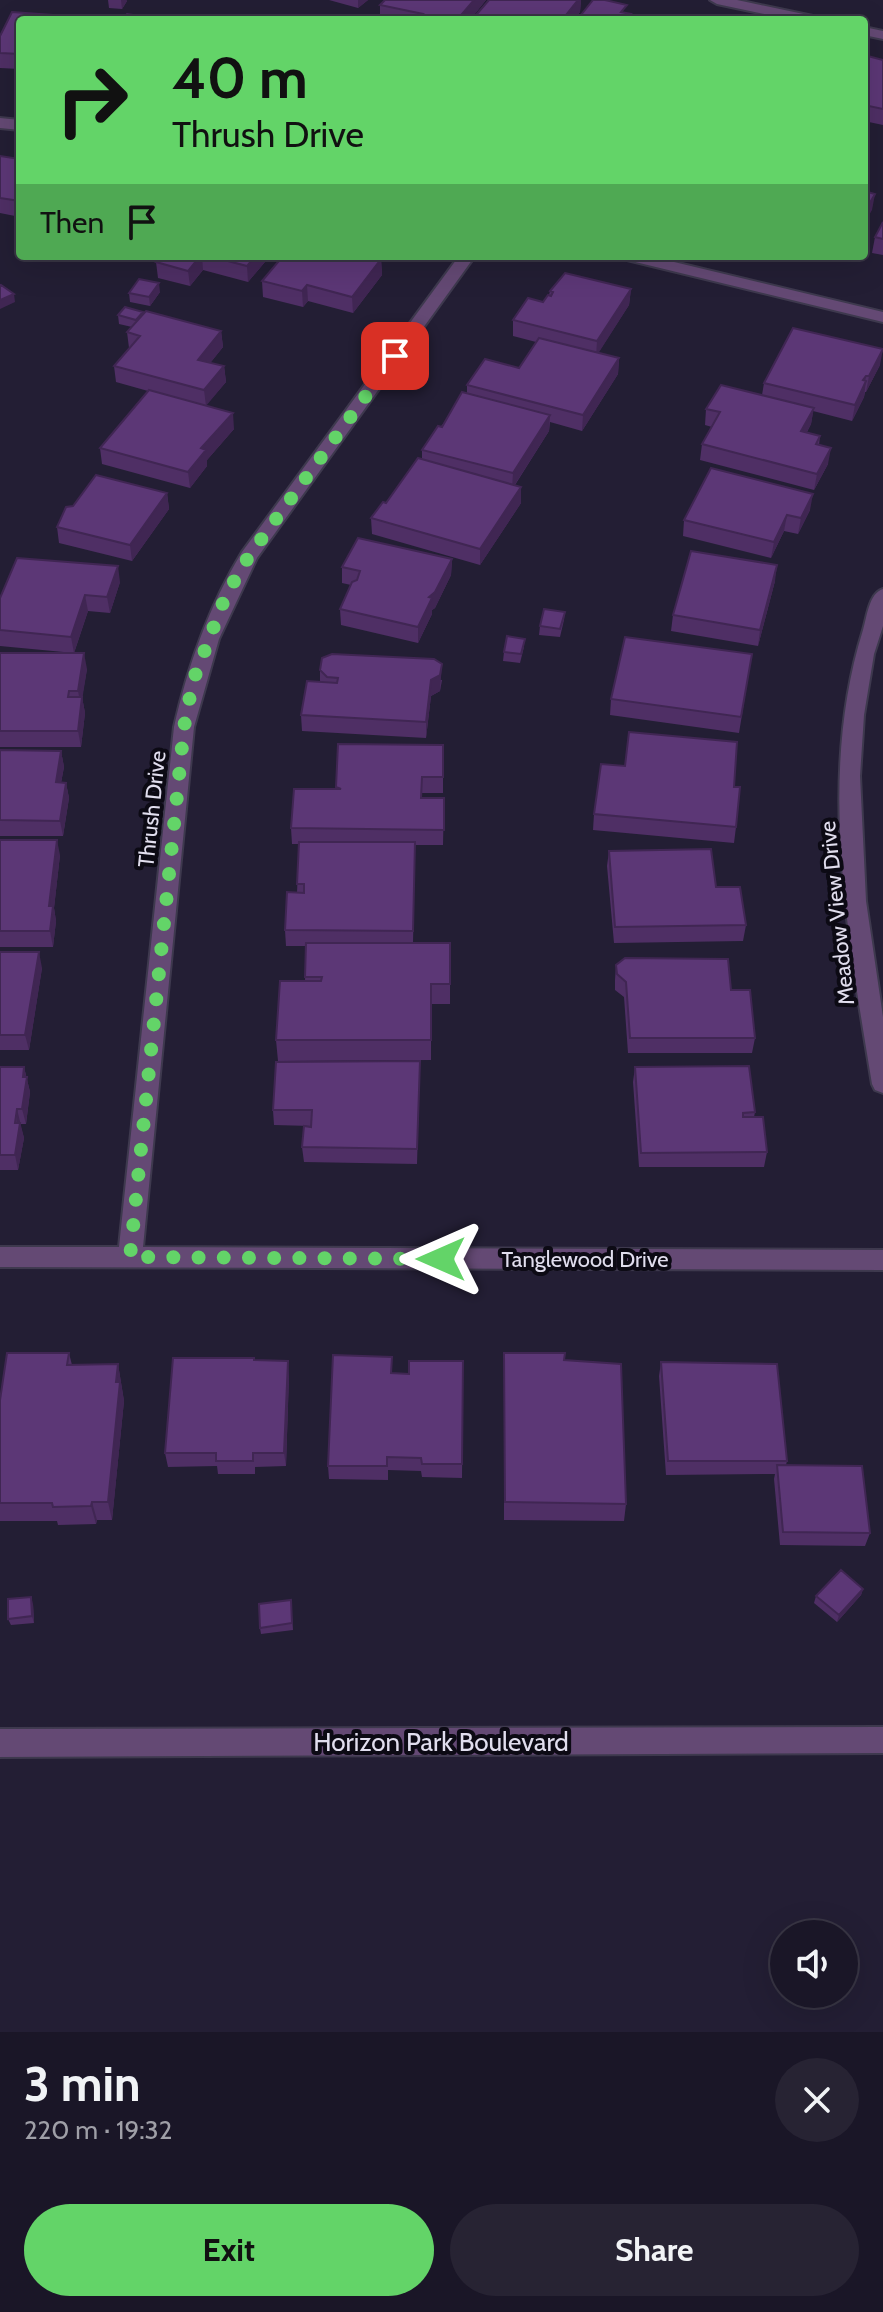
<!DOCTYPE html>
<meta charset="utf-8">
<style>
body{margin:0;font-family:Cabin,sans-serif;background:#272333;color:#f1f3f6;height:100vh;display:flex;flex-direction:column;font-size:30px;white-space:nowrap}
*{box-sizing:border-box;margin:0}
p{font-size:26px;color:#9f9fa7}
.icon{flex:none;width:44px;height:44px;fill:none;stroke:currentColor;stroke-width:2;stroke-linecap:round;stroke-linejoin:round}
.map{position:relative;height:2032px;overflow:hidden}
.side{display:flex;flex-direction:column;background:#1a1627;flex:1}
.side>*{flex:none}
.hud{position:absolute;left:16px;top:16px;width:852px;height:244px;border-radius:8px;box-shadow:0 8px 32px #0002,0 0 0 2px #383544;background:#63d468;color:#111;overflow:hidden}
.fabs{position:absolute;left:770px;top:1920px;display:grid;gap:16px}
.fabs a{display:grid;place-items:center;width:88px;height:88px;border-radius:50%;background:#1a1627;box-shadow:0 8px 32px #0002,0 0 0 2px #383544;font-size:40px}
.pin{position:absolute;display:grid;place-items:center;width:68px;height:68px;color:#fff;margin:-34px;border-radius:16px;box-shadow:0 4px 12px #0006}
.me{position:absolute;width:88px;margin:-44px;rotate:270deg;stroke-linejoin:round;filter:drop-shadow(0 0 6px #0008)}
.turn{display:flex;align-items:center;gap:28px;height:168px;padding:0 24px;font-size:36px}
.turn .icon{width:104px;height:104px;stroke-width:2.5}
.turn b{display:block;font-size:56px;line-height:68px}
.then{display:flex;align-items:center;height:76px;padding:0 24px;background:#0003;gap:16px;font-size:30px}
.round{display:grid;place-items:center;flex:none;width:84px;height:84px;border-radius:42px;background:#272333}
.overview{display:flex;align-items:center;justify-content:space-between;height:136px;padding:0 24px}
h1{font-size:48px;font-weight:700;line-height:60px}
.primary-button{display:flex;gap:16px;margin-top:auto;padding:16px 24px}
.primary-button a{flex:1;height:92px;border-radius:48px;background:#63d468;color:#111;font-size:32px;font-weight:700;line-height:92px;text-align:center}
.primary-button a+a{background:#272333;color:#f1f3f6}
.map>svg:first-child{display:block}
</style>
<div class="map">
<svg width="883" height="2032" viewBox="0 0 883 2032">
<rect width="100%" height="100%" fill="#231e34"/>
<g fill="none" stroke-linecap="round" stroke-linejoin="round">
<g stroke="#3e394e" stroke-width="4">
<path id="minor" d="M710,0H737L813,16L820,20H793L717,4Z
M864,27L883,31V39L864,35Z
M0,118L20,120V130L0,128Z
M459,256H475L257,558L219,639L194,727L143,1247L883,1250V1270L0,1267V1247H119L174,727C188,665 209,606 242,552Z
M621,256H649L883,312V322L623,259Z
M883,589V626L874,654L864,715L860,776L866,901L883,1017V1093L875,1090L872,1084C848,936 817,777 863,630C867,617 869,593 883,589Z"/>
</g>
<g stroke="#3e394e" stroke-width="4">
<path id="tertiary" d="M883,1727V1753L0,1757V1729Z"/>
</g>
<use href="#minor" fill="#644974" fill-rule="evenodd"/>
<use href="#tertiary" fill="#644974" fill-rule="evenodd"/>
</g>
<path fill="#4f2f65" d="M108,0H126L127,1L122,9L109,8Z
M329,0H368L358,8Z
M385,0H486L470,20H380V5Z
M489,0H581L580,12L573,20H476V15Z
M12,12L93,18V20H20V69L0,68V36Z
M864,55L883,60V125L864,121Z
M0,156L20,159V217L0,213Z
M883,222V255L872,253L875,237Z
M162,256H270L248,282L203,270L190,286L158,278L156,262Z
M381,259L382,275L353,313L308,301L303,307L263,297L262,281Z
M631,289L629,305L598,353L619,358L618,374L582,431L550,422L549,431L515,485L521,487V503L480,565L372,534L371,518L386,503L422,459V450L467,394V385L519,368L536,342L513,336V320L543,302L549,295L550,291Z
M160,292L150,306L130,302L129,293Z
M143,312V314L221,331L223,347L210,363L224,366L226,382L206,405L234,429L207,460V466L190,488L102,464L100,448L148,391L116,382L114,366L129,348L127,332L132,327L119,324L118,315Z
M880,365L866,392H865L864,397L852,421L813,411L811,424L807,432L820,436L819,445L828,464L814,490L700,460L702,444L712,427L705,425L706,409L762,395L764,383Z
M167,493L169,509L132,561L59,543L57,527Z
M810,510L798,534L784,531L771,558L683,536L684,520Z
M452,559L451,575L435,608L432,610V614L418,643L341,625L340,609L351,585L342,583V567Z
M775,581L758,646L671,631L673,615Z
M120,582L110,613L88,611L74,653L0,646V598Z
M565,612L564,620L560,637L539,635L540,626Z
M524,647L520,663L503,661L504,652Z
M0,653L87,669L82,697L85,713L81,747H0Z
M752,654L739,733L610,715L611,699Z
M320,670L442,680L440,691L431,696L426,738L302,731L301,715L320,682Z
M338,744L443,745V793H422V798H444L443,845H415L413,943H450V1004H431V1060L278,1061L276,1040L305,981L306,946H286L285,930L297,893L299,844H292L291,828L336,789Z
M0,750L61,751L64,767L61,783H66L69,798L63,836H0Z
M734,787L736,827L734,843L593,830L594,814Z
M0,840L60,855L54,908L56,921L53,947H0Z
M609,851L716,887L746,925L743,941L614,943L607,866Z
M0,952L42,968L29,1050H0Z
M616,965L731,990L755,1038L752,1053H628L624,997L615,990V980Z
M420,1061L417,1164L304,1162L302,1147L311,1126L274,1125L273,1110Z
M0,1067H24L30,1092L26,1124H20L24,1138L18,1170H0Z
M635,1067L755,1112L754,1117L767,1152L764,1167H639L633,1082Z
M69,1353L72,1365L118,1364L124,1401L112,1520H97L96,1524L58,1525L57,1521H0V1400Z
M504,1353L564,1360L626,1504L624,1521L504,1520Z
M254,1360L289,1375L286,1466L255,1467V1474H218L217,1466L168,1467L165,1453Z
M463,1361L462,1478L422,1477L421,1471L388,1470V1480L329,1479L328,1466L409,1374Z
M661,1362L787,1461L786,1465L870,1533L865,1546L780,1545L774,1479L775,1474L666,1475L659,1376Z
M863,1589L861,1595L837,1622L814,1603L816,1596Z
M291,1600L293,1630L261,1634L260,1628Z
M33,1604L34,1623L11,1625L8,1619Z"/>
<path fill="#402653" d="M121,0H126L127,1L122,9Z
M358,0H368L358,8Z
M474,0H486L470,20H457Z
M578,0H581L580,12L573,20H562Z
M875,194L872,210L864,224V213Z
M200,256H202L203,270L190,286L188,271Z
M255,256H270L248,282L247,266Z
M381,259L382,275L353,313L352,297Z
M159,283L160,292L150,306L149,297Z
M307,285L308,301L303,307L302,291Z
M631,289L629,305L596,357L597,341Z
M14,294L15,302L0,309V300Z
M221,331L223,347L200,376L198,360Z
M883,349L880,365L866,392L869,376Z
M619,358L618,374L582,431L583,415Z
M224,366L226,382L206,406L204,390Z
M866,376L864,386L866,381L864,397L852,421L855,405Z
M814,408L811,424L799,447L801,431Z
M233,413L234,429L207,460V466L190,488L188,472L201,448Z
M550,415L549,431L512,489L513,473Z
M831,448L828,464L814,490L817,474Z
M521,487V503L480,565V549Z
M167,493L169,509L132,561L130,545Z
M813,494L810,510L798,534L801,518Z
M787,515L784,531L771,558L774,542Z
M452,559L451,575L435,608L432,610V614L418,643V627L429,597Z
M777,565L775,581L758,646L760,630Z
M118,566L120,582L110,613L107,597Z
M85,595L88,611L74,653L71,637Z
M84,653L87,669L81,707L78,691Z
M442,664L440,691L431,696L426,738V722L431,680Z
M82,697L85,713L81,747L78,731Z
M61,751L64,767L58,798L56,782Z
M66,783L69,798L63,836L60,821Z
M57,840L60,855L54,908L56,921L53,947L50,931L49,906Z
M39,952L42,968L29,1050L25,1035Z
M24,1067L30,1092L26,1124L22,1109Z
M17,1109L24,1138L18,1170L15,1155Z
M288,1361L289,1375L286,1466L284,1453Z
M118,1364L124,1401L112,1520L108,1502Z
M92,1502L97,1520L96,1524L91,1506Z
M863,1589L861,1595L837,1622L839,1615Z
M31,1597L33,1604L34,1623L32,1616Z"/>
<path fill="#5c3776" stroke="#402653" stroke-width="2" d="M385,0H474L457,20H418L423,14L380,5Z
M489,0H578L562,20H499L476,15Z
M593,0H605L627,5L621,12L631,14L626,20H577Z
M12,12L93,18L92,20H20V54L0,53V36Z
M127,14L157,19L122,20Z
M637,17L653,20H635Z
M682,17L698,20H680Z
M864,55L883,60V109L864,105Z
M0,156L20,159V201L0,198Z
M864,191L875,194L864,213Z
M883,222V239L875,237Z
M162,256H200L188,271L156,262Z
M209,256H255L247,266Z
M283,256H368L381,259L352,297L307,285L302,291L262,281Z
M565,273L631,289L597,341L513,320L528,298L543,302L548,295L551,296L553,292L550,291Z
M139,279L159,283L149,297L129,293Z
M0,285H1L14,294L0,300Z
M125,307L143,312L136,320L118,315Z
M146,311L221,331L198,360L224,366L204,390L114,366L140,336L127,332Z
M793,328L883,349L869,376H866L863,380L866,381L855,405L764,383Z
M539,338L619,358L583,415L467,385L485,359L519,368Z
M721,385L814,408L801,431L820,436L816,444L831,448L817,474L702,444L720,412L706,409Z
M149,390L233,413L201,448L206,450L188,472L100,448Z
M462,392L550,415L513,473L422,450L438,426L442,427Z
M418,458L521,487L480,549L371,518L383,502L386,503Z
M711,468L813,494L801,518L787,515L774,542L684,520Z
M96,475L167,493L130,545L57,527L66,507L73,506Z
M358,538L452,559L435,592L429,597L432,598L418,627L340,609L352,582L357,580L360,571L342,567Z
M691,551L777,565L760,630L673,615Z
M17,558L118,566L107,597L85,595L71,637L0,630V598Z
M544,609L565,612L560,629L540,626Z
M507,636L525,639L521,654L504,652Z
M625,637L752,654L741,717L611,699Z
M0,653H84L78,691H69L68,697H82L78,731H0Z
M332,654L434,659L442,664L440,675L431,680L426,722L301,715L307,681L337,683L338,678L327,677L320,670L322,658Z
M629,732L737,742L734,787H740L736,827L594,814L601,764L625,766Z
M338,744L443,745V777H422L421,798H444V830L291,828L294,789H341L336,787Z
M0,750L61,751L56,782L66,783L60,821L0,820Z
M0,840H57L49,906H53L50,931H0Z
M299,842H415L413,931L285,930L287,892L304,893V884H297Z
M711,849L716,887H740L746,925L615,927L609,851Z
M306,943H450V984H431V1040H276L280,981H321L322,977H305Z
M0,952H39L25,1035H0Z
M625,958L728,959L731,990H750L755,1038H630L626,982L617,974L616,965Z
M420,1061L417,1149L302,1147L304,1126L311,1127L312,1110H273L276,1062Z
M749,1066L755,1112L743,1113V1117H763L767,1152L641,1153L635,1067Z
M0,1067H24L23,1077H27L22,1109H17L15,1123H20L15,1155H0Z
M7,1353H69L67,1365L118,1364L116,1382H120L108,1502H92L91,1506L53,1507L52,1503H0V1400Z
M504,1353H565L564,1360L621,1364L626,1504L505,1502Z
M333,1355L392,1357L391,1373L409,1374V1361H463L462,1464H422L421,1458L387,1457V1466H328Z
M173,1358H254V1360L288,1361L284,1453H253V1461H216V1453H165Z
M661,1362L777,1364L787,1461H668Z
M777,1465L862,1466L870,1533L783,1532Z
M841,1570L863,1589L839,1615L816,1596Z
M31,1597L32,1616L8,1619V1599Z
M291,1600L292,1623L260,1628L259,1604Z"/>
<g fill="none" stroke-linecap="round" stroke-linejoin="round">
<path stroke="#63d468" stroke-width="14" stroke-dasharray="0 25.2" d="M395,356L249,556L226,595L193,681L184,727L130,1257L441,1259"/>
</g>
<g text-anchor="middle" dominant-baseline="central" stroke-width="8" stroke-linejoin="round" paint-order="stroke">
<g font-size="22" fill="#e1deee" stroke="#0c0a14">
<text transform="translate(152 809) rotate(-84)">Thrush Drive</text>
<text transform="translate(837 913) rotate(-96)">Meadow View Drive</text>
<text x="585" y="1259">Tanglewood Drive</text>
</g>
<g font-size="26" fill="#e1deee" stroke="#0c0a14">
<text x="441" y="1742">Horizon Park Boulevard</text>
</g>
</g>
</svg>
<div class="fabs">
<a><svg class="icon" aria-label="sound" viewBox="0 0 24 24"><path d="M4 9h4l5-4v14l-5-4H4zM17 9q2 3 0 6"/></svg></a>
</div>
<div class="pin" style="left:395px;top:356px;background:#d93025"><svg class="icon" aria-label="arrive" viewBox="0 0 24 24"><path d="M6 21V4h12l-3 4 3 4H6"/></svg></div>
<svg class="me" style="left:441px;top:1259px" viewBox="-20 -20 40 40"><path d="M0-17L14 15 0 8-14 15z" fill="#63d468" stroke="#fff" stroke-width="4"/></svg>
<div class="hud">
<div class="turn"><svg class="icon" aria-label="right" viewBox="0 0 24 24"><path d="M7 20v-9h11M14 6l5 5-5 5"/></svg><div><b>40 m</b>Thrush Drive</div></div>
<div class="then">Then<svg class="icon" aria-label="arrive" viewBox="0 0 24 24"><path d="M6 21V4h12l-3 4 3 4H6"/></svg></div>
</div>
</div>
<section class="side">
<div class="overview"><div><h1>3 min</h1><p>220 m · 19:32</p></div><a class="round"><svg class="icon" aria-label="close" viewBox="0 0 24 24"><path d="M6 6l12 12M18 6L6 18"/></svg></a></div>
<div class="primary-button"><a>Exit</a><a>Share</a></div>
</section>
